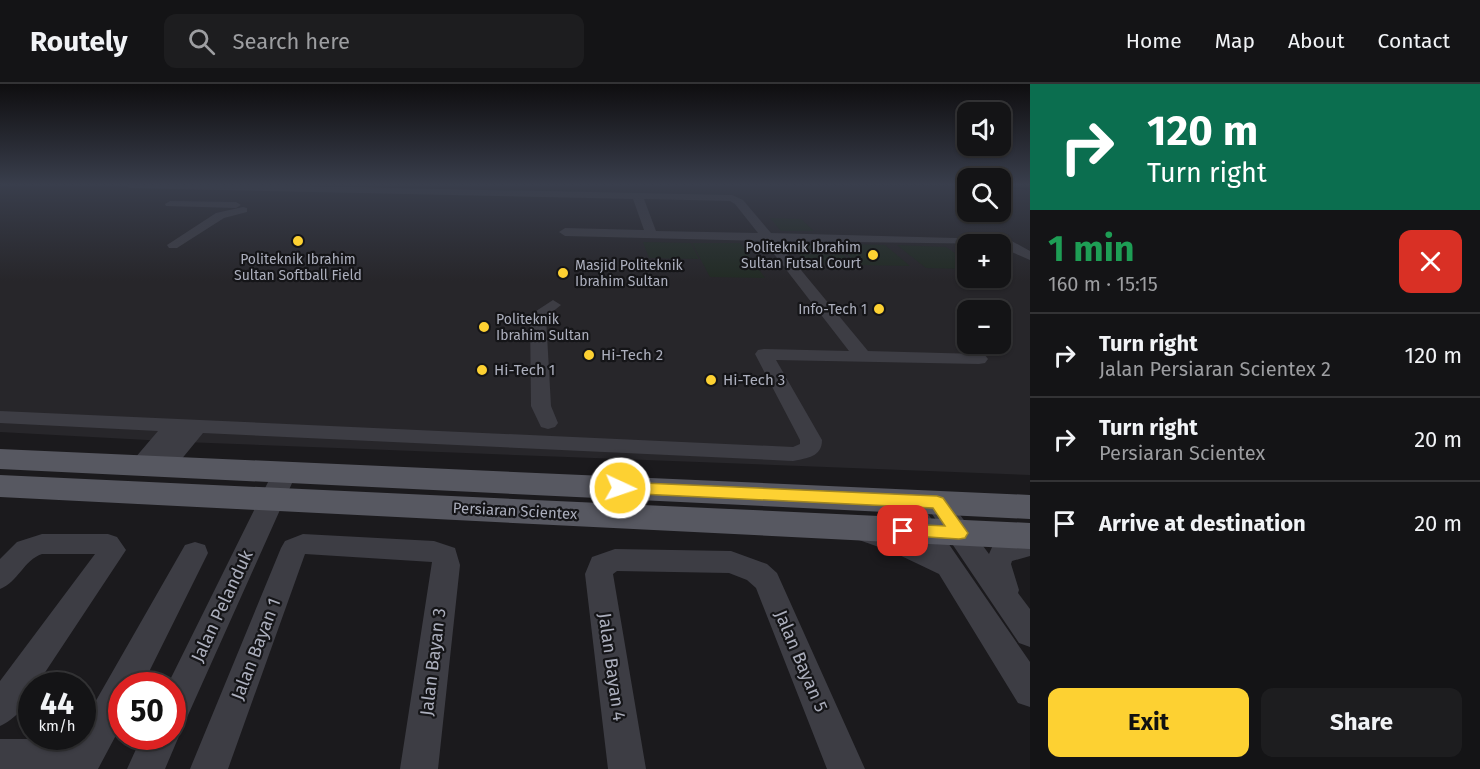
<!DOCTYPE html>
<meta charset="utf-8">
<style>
body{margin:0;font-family:"Fira Sans",sans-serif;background:#1d1d1f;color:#f1f3f6;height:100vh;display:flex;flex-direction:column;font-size:22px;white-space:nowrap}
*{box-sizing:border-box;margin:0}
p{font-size:20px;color:#9d9ea1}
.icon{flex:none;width:33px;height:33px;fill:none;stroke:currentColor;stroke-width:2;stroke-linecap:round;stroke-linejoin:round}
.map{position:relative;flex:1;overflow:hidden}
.sheet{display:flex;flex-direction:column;background:#141416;width:450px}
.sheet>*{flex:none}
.guide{background:#0b6e4f;color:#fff;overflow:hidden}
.fabs{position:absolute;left:957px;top:18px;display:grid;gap:12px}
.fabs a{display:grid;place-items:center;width:54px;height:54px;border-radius:12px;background:#141416;box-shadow:0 2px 4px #0004,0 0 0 2px #333335;font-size:30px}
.speed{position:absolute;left:18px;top:588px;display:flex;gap:12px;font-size:30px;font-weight:700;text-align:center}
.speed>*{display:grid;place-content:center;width:78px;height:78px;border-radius:50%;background:#141416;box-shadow:0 2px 4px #0004,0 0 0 2px #333335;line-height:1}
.speed small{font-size:15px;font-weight:400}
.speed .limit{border:9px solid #d22;background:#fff;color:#111}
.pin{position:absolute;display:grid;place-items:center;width:51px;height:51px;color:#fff;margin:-26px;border-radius:12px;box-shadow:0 3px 9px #0006}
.me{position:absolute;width:66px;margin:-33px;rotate:93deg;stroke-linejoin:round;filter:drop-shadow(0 0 4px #0008)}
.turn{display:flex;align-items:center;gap:21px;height:126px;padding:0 18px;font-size:27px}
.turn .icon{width:78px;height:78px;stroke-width:2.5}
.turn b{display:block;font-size:42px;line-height:51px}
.round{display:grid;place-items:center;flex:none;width:63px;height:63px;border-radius:12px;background:#1d1d1f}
.summary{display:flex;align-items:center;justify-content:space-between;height:102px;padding:0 18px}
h1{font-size:36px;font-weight:700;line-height:45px;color:#1e9e55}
.primary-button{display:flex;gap:12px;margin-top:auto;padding:12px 18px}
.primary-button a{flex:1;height:69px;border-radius:12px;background:#fdd132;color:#111;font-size:24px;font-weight:700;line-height:69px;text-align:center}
.primary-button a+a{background:#1d1d1f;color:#f1f3f6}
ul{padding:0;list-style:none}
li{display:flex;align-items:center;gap:18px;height:84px;padding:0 18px;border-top:2px solid #333335}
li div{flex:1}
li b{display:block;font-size:22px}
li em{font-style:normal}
header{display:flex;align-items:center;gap:36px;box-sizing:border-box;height:84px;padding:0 30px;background:#141416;border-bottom:2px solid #333335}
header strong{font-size:28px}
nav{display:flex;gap:33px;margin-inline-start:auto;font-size:21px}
.search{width:420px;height:54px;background:#1d1d1f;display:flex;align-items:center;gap:15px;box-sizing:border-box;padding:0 21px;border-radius:12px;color:#9d9ea1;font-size:22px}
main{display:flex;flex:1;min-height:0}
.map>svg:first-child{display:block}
</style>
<header>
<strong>Routely</strong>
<div class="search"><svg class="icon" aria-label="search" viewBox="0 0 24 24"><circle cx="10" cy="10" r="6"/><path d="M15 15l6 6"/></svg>Search here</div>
<nav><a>Home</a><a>Map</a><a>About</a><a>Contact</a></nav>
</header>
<main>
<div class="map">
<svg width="1030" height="685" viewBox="0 0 1030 685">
<rect width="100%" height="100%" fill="#1b1a1d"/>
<path fill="#27262a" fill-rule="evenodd" d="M0,101H791L967,103L968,128H1000L1001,104L1030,106V391L184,358L0,348ZM968,160H1000V194H968ZM968,226H1000V260H968Z"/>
<path fill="#222b24" d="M770,134L801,135L814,147H781Z
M643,158L691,159L699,175L649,174Z
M692,159H740L765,194L710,193Z
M790,159L833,160L841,168L797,167Z
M837,160L885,161L910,182L858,181Z
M897,161L946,163L967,177V185L926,184Z
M799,170L844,171L852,179L806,178Z"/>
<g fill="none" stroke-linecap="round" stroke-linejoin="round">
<path fill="#3d3d44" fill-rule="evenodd" d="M125,101H252L732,111L743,116L771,149L992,155L993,150L997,149L1030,167V176L1000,163V160L777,157L868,267L979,270L985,271L988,275L985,279L979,280L776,276L822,356C822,373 807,374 793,377L203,349L171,388L163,391L155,388L152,383L153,380C147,388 142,389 132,386L129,381L158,347L0,339V327L793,363L800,360V356L755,270L758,266L764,265L849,267L764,157L565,152L559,148L565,144L644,146L633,115L130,104ZM644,115L730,117L735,120L758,149L656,147Z
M170,117L236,118L241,121L236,124L166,122L165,120Z
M243,123L247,124V128L224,134L177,164H169L167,161L216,129Z
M553,216L561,221L546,233L551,322L558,339L555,343L548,345L541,343L531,322L530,231Z
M285,380L293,382L297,388L184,640L175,644L179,652L165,685H127L142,652H172V602H167L273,388L277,382Z
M906,408L915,411L1030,578V623L1018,619L939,490L893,468L859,456L855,449L859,442L868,439L918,457L894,417L897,411Z
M937,409L946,412L989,470L993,461L1030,452V472L1012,477L1011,480L1019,506L1018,509L1030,525V563L1019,559L928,424L925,418L928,412Z
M42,450H108L117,453L126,466L36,602H32C32,618 14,636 0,642V597L95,470H42C24,476 18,498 0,505V475L17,458Z
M303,450L434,457L455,464L460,481L438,685H400L432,478L305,470L228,685H190L281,464L285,457Z
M195,458L205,461L208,469L142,602H122V640L98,685H0V655H75L82,652V641L185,461Z
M615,465L731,467L767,480L777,489L865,685H827L756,504L747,496L729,489L617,487L613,490L646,685H608L585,490L592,473Z"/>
<path fill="#575861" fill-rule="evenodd" d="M0,365L1030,411V435L0,385Z
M0,391L1030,439V465L0,413Z"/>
</g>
<linearGradient id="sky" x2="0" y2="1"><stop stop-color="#0f0e10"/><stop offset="0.51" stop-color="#393e4c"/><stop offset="1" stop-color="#393e4c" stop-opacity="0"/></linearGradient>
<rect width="1030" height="197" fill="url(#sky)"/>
<path fill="#fdd132" stroke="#a48820" stroke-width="1.5" d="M620,398L937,412L943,414L968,449L965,454L959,455L897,451L895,447L897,442L903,440L945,442L933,424L620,409L614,407L612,404L614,400Z"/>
<g fill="#fdd132" stroke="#151518" stroke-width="2">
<circle cx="298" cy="157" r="6"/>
<circle cx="873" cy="171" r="6"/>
<circle cx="563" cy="189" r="6"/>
<circle cx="879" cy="225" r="6"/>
<circle cx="484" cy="243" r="6"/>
<circle cx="589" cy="271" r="6"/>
<circle cx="482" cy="286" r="6"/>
<circle cx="711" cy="296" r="6"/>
</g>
<g text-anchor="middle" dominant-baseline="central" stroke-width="4.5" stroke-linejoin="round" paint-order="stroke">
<g font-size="14" fill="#acafbd" stroke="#151518" text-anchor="end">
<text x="861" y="163">Politeknik Ibrahim<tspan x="861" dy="16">Sultan Futsal Court</tspan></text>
<text x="298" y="175" text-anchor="middle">Politeknik Ibrahim<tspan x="298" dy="16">Sultan Softball Field</tspan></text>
<text x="575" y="181" text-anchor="start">Masjid Politeknik<tspan x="575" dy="16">Ibrahim Sultan</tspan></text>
<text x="867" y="225">Info-Tech 1</text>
<text x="496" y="235" text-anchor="start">Politeknik<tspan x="496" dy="16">Ibrahim Sultan</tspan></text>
</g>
<g font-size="15" fill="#acafbd" stroke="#151518" text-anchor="start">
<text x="601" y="271">Hi-Tech 2</text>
<text x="494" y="286">Hi-Tech 1</text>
<text x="723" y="296">Hi-Tech 3</text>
</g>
<g font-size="15" fill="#acafbd" stroke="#151518">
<text transform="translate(515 427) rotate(3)">Persiaran Scientex</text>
</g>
<g font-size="18" fill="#acafbd" stroke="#151518">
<text transform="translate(222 522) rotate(-65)">Jalan Pelanduk</text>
<text transform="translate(256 565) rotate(-69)">Jalan Bayan 1</text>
<text transform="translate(801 577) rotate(67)">Jalan Bayan 5</text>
<text transform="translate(433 578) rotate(-83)">Jalan Bayan 3</text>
<text transform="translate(612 583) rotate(82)">Jalan Bayan 4</text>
</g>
</g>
</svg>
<div class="fabs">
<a><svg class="icon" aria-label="sound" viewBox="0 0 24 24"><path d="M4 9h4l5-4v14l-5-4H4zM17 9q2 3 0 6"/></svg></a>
<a><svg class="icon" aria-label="search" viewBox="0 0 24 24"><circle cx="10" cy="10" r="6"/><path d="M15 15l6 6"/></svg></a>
<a>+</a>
<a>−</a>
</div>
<div class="speed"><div>44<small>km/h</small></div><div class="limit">50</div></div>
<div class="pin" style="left:903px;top:447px;background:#d93025"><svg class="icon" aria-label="arrive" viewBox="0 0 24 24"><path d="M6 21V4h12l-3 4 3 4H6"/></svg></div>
<svg class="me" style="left:620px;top:404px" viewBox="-20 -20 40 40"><circle r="17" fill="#fdd132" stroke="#fff" stroke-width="3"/><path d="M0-11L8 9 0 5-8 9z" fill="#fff"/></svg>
</div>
<section class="sheet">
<div class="guide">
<div class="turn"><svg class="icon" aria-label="right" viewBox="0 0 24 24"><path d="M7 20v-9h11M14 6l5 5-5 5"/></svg><div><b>120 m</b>Turn right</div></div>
</div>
<div class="summary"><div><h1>1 min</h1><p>160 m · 15:15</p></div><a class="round" style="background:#d93025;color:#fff"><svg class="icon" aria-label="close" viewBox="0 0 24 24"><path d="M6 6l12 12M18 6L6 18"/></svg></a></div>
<ul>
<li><svg class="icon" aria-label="right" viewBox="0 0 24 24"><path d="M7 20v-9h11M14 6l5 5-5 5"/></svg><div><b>Turn right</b><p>Jalan Persiaran Scientex 2</p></div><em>120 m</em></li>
<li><svg class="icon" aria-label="right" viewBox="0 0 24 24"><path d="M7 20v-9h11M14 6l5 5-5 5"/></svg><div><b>Turn right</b><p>Persiaran Scientex</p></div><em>20 m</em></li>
<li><svg class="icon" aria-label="arrive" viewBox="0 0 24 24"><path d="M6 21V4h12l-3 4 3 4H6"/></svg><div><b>Arrive at destination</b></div><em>20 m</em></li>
</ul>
<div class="primary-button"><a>Exit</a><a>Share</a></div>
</section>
</main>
